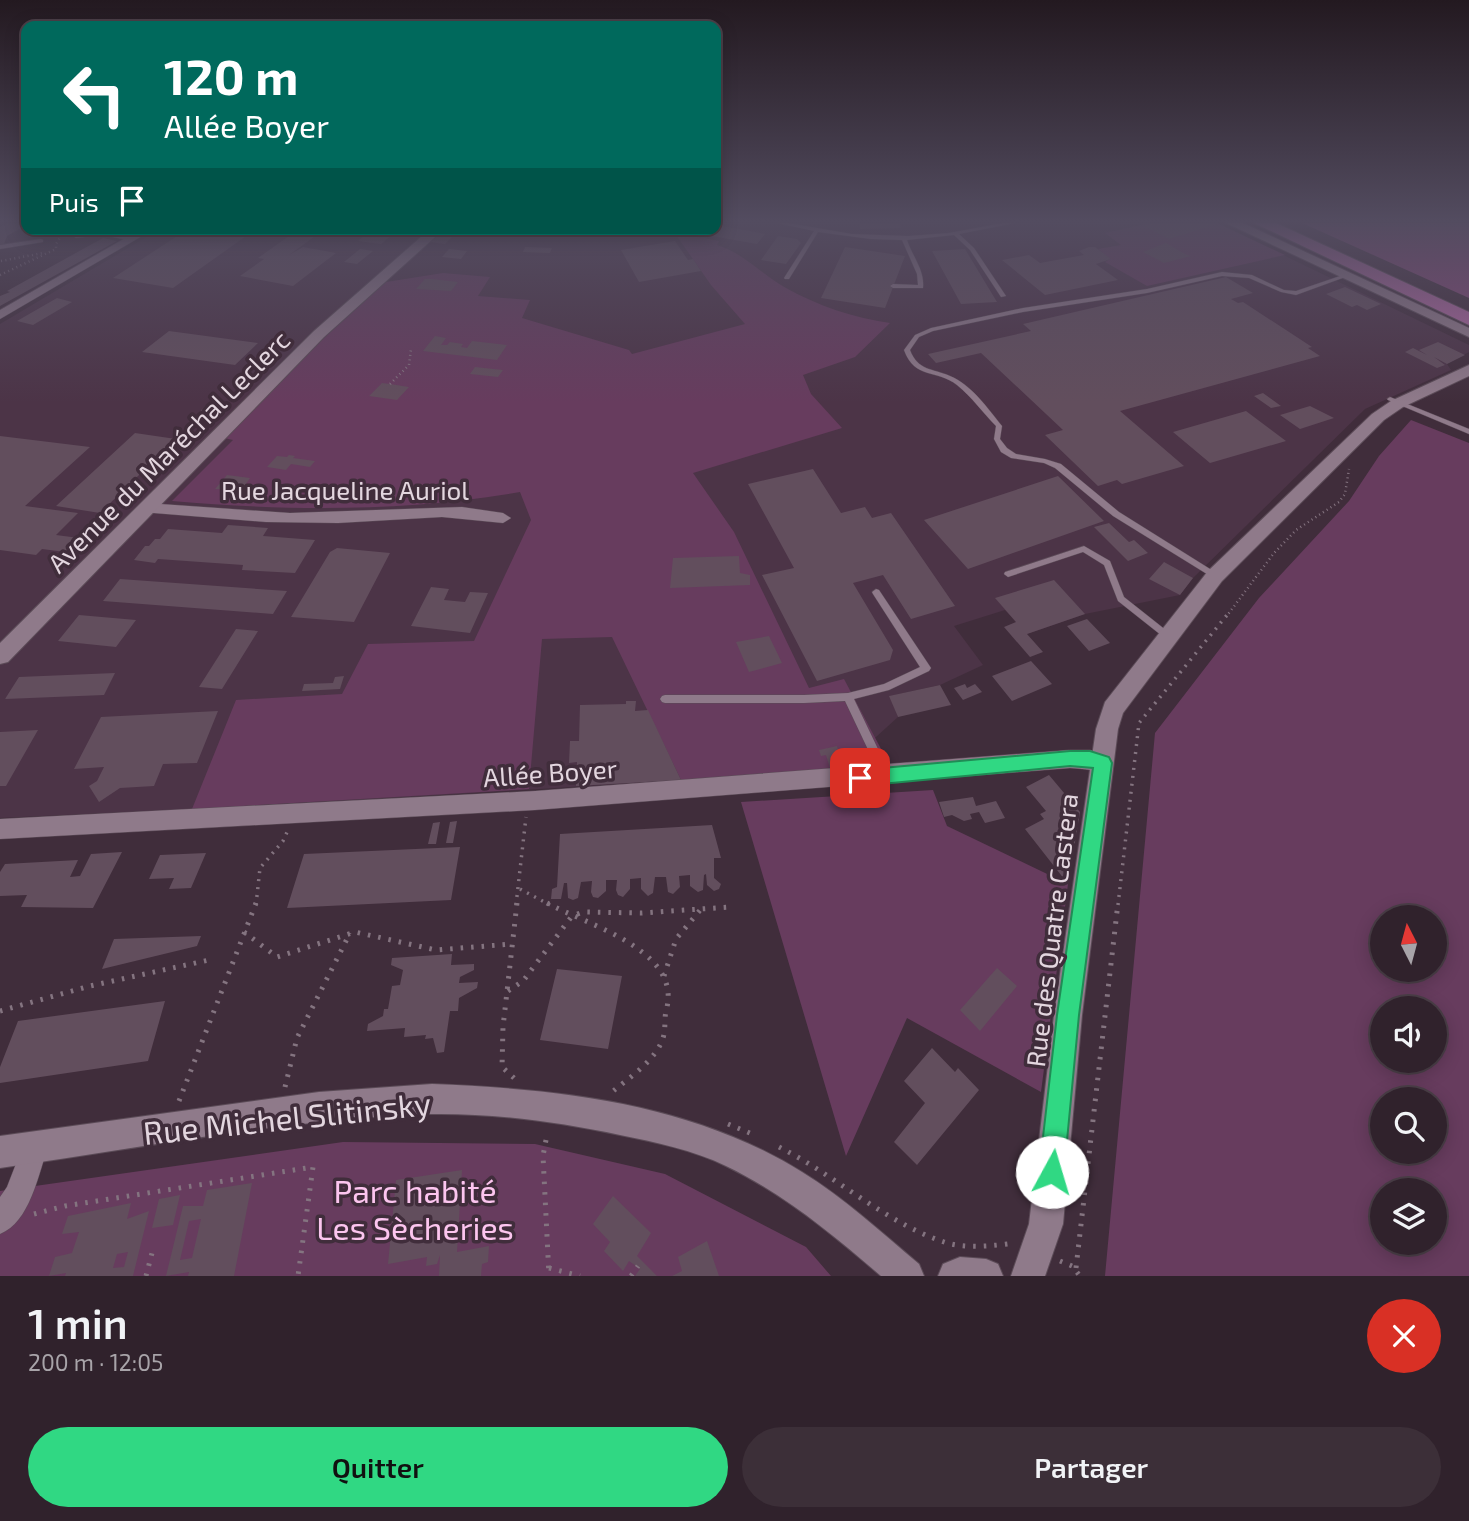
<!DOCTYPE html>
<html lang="fr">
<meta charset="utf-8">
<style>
body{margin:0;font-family:"Exo 2",sans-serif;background:#3c2f38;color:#f1f3f6;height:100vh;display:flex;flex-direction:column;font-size:26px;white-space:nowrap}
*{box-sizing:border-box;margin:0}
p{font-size:23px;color:#a8a4a9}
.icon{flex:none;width:38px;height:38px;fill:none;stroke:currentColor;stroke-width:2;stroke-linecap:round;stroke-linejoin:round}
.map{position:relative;height:1276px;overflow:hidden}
.drawer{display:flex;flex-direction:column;background:#30222c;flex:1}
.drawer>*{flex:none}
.hud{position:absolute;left:21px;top:21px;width:700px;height:214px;border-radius:14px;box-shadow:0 4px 18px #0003,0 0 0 2px #4b3f48;background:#00695c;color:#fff;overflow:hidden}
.needle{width:46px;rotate:354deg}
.buttons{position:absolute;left:1370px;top:905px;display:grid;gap:14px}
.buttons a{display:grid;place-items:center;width:77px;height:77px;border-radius:50%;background:#30222c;box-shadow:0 4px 18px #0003,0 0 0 2px #4b3f48;font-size:35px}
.pin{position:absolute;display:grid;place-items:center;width:60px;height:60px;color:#fff;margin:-30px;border-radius:14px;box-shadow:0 4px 10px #0006}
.me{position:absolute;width:77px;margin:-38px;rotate:6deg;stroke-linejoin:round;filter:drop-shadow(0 0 5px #0008)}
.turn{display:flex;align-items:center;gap:24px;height:147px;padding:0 28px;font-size:32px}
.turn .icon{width:91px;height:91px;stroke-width:2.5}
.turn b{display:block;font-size:49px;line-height:60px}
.then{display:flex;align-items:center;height:66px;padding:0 28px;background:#0003;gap:14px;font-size:26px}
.round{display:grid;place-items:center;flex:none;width:74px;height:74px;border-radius:37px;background:#3c2f38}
.overview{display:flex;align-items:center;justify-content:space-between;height:119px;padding:0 28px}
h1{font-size:42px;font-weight:600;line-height:52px}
.cta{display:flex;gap:14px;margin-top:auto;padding:14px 28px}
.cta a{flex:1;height:80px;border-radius:42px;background:#30d883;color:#111;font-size:28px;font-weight:600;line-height:80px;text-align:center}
.cta a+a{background:#3c2f38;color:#f1f3f6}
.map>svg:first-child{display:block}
</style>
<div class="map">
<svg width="1469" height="1276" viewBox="0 0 1469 1276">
<rect width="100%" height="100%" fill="#402d3b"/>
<path fill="#4c3447" d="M716,223H1217L1469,345V352L1447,364L1451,370L1365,409L1193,578L1180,595L1085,614L1027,634L1005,610L954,626L983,665L940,685L890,696L898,717L843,767L681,780L284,805L0,818V324L160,229H716Z"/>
<path fill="#673c5e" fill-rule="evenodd" d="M1149,223H1217L1285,255L1147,286L1105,262L1110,259L1098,249L1121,245L1105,233Z
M674,232L719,241L717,245C744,253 762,275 786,288C818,306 855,318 890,323L855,357L803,375L811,394L842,428L693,473L734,532L809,688L844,679L889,764L681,780L612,637L542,639L529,789L192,809L236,700L342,694L368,644L474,641L531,520L520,492C405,512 289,511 172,501L233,440L224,438L315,346L386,282L443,273L490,277L478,296L530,300L522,318L629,350L632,354L745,324L711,285Z
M1411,420L1469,443V1276H1105L1155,733L1259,598L1349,501L1379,456ZM1382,917H1435V970H1382ZM1382,1008H1435V1060H1382ZM1435,1099V1152H1382V1099ZM1435,1190V1242H1382V1190Z
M933,790L947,826L1068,884L1041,1092L907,1018L846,1156L741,802Z
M343,1142L535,1144L665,1174L806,1247L831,1276H0V1191Z"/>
<path fill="#854778" d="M1302,223H1469V298Z"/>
<path fill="#624e5d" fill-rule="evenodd" d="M7,223L26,225L7,236L4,244H0V227Z
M859,223H900L901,228L860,229Z
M1155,223H1216V224L1169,239L1144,226Z
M716,225L734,228L765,234L757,244L695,233L698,229H716Z
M188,229H256L173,288L113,278Z
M299,229H325L289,255L303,247L336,253L293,286L240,276L264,259L258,258Z
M372,229H399L381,244L358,241Z
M445,229H464L456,233L445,244L430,242Z
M529,229H562L554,234Z
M778,236L797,239L801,243L786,264L761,260Z
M103,238L117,241L0,306V296L10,292L7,291Z
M675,241L688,260L693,259L701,271L639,282L621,250Z
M1166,243L1185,254L1191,256L1164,263L1143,252Z
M525,247L552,248L550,253L523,252Z
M845,247L905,256L885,308L821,298Z
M1089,247H1095L1111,259L1096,264L1118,280L1045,295L1002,260L1029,255L1040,263L1084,255L1079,251Z
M360,249L373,251L357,264L344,262Z
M449,249L467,251L461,259L442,257Z
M965,249L997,302L961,304L932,251Z
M1226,277L1253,293L1231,299L1238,303L1243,302L1312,347L1308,348L1320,356L1120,411L1184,466L1122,484L1117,480L1098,486L1045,435L1063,430L981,353L936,363L928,354L1031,331L1023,324Z
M425,279H432L458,282L451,291L416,289Z
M1345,287L1381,304L1367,310L1357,305L1352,307L1326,294Z
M57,298L72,302L33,325L17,321Z
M169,331L258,343L235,365L142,352Z
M435,336L446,338L441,345H447L450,342L463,344L461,347L467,348L472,341L507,345L497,360L423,351Z
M1438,342L1465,355L1447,364L1434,357L1445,365L1437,368L1405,352L1413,348L1427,355L1419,350Z
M475,367L503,370L498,377L470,374Z
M382,383L390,384L409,387L397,400L369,396Z
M1263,393L1281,406L1271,408L1254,396Z
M207,404L224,407L211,420L194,418Z
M1310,406L1334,418L1300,429L1280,415Z
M1246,411L1286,441L1210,463L1173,432Z
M135,433L176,439L100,513L56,506Z
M0,436L90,447L25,506L78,513L56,535L79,538L65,552L42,549L36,555L0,550Z
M289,455L295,456L293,458L315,461L310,467L291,464L286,470L267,467L277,456L287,457Z
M813,469L841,513L865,507L872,518L891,513L955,606L911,619L883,575L853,583L893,650L890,660L817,681L762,575L794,568L748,484Z
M227,475L250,478L245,485H249L245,490L239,491L215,489Z
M1058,476L1104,521L968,569L924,520Z
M1109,523L1129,542L1134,540L1148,553L1128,561L1094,527Z
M228,525L268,528L263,536L315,540L295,573L242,570L243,565L158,559L155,563L134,560L145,546H149L155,539H160L168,529L222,533Z
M337,548L390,553L354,622L291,617L330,552Z
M739,556L740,573L750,575V585L670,588L673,558Z
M1164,562L1193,578L1180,595L1149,579Z
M120,579L287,591L273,614L103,601Z
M1054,580L1085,614L1027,634L1043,652L1030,657L1004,627L1016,622L995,598Z
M431,587L449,589L444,600L465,602L470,592L488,593L470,633L411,626Z
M79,615L136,620L116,647L58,641Z
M1087,619L1110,643L1089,651L1067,626Z
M236,629L258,631L222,689L199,687Z
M769,636L782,663L749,672L736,642Z
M1031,661L1052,684L1012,701L992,676Z
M115,673L104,695L5,699L19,677Z
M344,676L340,689L302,691L304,684L333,683L335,677Z
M965,684L967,688L975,684L982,692L963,700L954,688Z
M940,685L951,705L898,717L889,696Z
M626,701H636L635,711L648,710L681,780L576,786L577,762L569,763L570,741H579L580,705L626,704Z
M218,711L197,763L163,764L154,786L120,788L99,802L89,786L97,781L104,767L74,769L101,717Z
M38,730L6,786H0V732Z
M837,746L843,767L830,768L826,755L821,756L819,750Z
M1049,775L1080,812L1068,884L1025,829L1044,819L1040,814L1046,811L1026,787Z
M973,797L976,806L996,801L1005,818L985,823L979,812L970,814L972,819L964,821L952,815L944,817L939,802Z
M457,821L453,843H446L450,822Z
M440,822L436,844H428L433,823Z
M712,825L721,858H714V878L721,884L719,889L714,891L707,885L706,874L704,875L703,890L698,892L690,886V875L679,876L680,887L673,894L668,892L666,877H655L653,893L648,896L641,889V878L630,879V889L623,897L618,895L616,890L617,880H606V891L598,898L593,897L591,892L592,881L581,882L578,898L573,900L568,898L567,883H564L561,899H551L552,889L557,887L560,834Z
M460,847L451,900L287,908L304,854Z
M122,852L93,908L21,907L27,895L0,896V872L5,864L78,860L70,877L80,876L91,854Z
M206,853L191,888L169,889L174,878L149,879L160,855Z
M201,936L197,946L102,969L114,939Z
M452,954L451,965L474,964V970L460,977L459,983L478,982L477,988L459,998L458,1011H450L444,1052L437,1053L433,1038L425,1039L426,1035L404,1037L405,1028L367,1031L368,1024L383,1016L384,1009H388L392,986L400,985L403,970L391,965L392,958Z
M997,968L1017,986L980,1031L960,1010Z
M557,969L622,976L608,1049L540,1040Z
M165,1001L148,1061L0,1083V1067L18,1021Z
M932,1048L955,1072L958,1068L979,1090L917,1165L894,1142L925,1103L904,1081Z
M462,1170L457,1252L489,1246L488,1262L482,1264L481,1276H439L440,1255L437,1264L426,1266L427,1257L388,1264L396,1180Z
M252,1183L234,1276H188L189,1272L166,1276L183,1206H203L207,1190ZM201,1219L192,1258L180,1260L189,1221Z
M180,1195L173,1225L152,1228L159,1199Z
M613,1196L651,1233L637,1256L657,1276H635L640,1269L629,1261L623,1271L604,1251L610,1242L593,1224Z
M131,1203L127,1219L149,1211L133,1276H65L66,1273L49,1276L55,1257L72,1253L79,1232L62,1234L68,1216ZM128,1252L124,1267L113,1268L117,1254Z
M707,1241L719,1276H672L682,1271L678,1257Z"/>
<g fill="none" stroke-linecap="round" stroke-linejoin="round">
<g stroke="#5b4b57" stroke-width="1">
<path id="service" d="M777,223H788L852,234L908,236L949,233L1003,223H1015L959,234L974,248L1006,296L1001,297L970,250L954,235L907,240C912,256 925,270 923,288H893L890,286L893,284L918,285L917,274L902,240L871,239L818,232L789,279H785L784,278L814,231Z
M102,231L128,236L131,238L128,240L102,235L76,238L73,236L76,234Z
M41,239L43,240V242L0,249V245Z
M1222,272L1252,275L1284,290L1296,291L1343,275L1348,276L1296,295L1281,292L1249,278L1222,276L1147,293L1023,312L933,331L919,337L910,350C918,371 932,368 950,376C972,385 988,409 1002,426L1000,439L1007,448L1016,454L1045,459L1061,464L1119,512L1218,574L1219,576L1218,578L1215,579L1113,516L1055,468L1044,463L1011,458L1001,452L994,439L996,426C983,413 972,397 957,385C937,369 915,380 904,350L915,335L931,328L1023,308L1147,289Z
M1390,397L1469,429V434L1388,400L1387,399Z
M1084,546L1110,561L1124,597L1172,635L1173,637L1172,639H1166L1118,601L1104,565L1083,552L1008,577L1004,574L1005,572Z
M876,589L879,590L931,668L929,671L889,690L854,699L890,774L889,777L885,778L881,777L845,701L804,703H665L662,702L660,699L662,696L665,695H804L848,693L884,684L920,667L873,594L872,592Z"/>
</g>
<g stroke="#5b4b57" stroke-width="1">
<path id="minor" d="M141,229H154L0,319V310Z
M146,503L290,513L462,507L503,513L511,518L503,523L442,517L338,523L266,522L141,512L138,508Z
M1070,750H1090L1110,757L1113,763L1110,769C1099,773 1083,768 1070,768L535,810L0,839V819L535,791Z
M35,1134L44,1138L48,1147C38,1175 30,1222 0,1234V1197L7,1187L26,1138Z"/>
</g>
<g stroke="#5b4b57" stroke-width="2">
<path id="tertiary" d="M1226,223H1243L1469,328V337Z
M430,229H444L324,337L8,662L0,664V643L314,331Z
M1469,365V376L1403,407L1384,420L1222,581L1123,713L1118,729L1082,1015L1063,1224L1045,1276H1011L1029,1224L1054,1015L1096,729L1105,702L1208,571L1372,414L1391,401Z
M432,1084C559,1089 691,1103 802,1172C844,1198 881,1232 919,1264L924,1276H881C832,1234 784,1194 726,1166C693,1150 655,1142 620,1135C559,1122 493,1113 431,1114C286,1119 142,1148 0,1168V1136L319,1092Z
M960,1257L986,1259L998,1264L1003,1276H938L943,1264Z"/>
</g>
<g stroke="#5b4b57" stroke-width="2">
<path id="primary" d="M1254,223H1276L1469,312V325Z"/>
</g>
<path stroke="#847480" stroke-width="2.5" stroke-dasharray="1 3.5" stroke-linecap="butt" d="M1,261L43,253
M0,275L56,249V244L64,232
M390,384L409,365L411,349
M1226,617L1274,553L1296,530L1339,502L1345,494L1349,469"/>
<path stroke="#847480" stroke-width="3.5" stroke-dasharray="2 6" stroke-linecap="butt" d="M520,889L550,905
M256,905L260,868L283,841L288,830
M516,905L526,817
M1118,905L1139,723L1227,615"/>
<path stroke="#847480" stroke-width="5" stroke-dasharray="2.5 8" stroke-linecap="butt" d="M547,903C587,925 684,950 666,1011C664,1020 666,1029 663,1038C656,1060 629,1078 612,1092
M244,932L277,957L355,932L436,950L512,944
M664,976L676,939L701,909
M508,991L523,981L572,916L583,912L642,913L730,907
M0,1011L90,986L209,960
M514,1078L502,1067L503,1027L517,903
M285,1087L297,1038L350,933
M179,1101L256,903
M728,1124L757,1136
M546,1140L543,1156L549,1276
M779,1147C835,1175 884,1222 944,1242C964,1249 993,1246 1014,1243
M34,1214L65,1206L313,1167L298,1276
M1060,1261L1072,1266L1080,1276
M549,1268L580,1276
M1076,1268L1118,903
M146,1276L152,1253
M631,1276L638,1266"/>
<use href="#service" fill="#8f7a8a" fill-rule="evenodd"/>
<use href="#minor" fill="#8f7a8a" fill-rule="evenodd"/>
<use href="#tertiary" fill="#8f7a8a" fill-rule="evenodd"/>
<use href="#primary" fill="#ad67a0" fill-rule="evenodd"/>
</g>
<linearGradient id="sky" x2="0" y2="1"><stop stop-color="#231920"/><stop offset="0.55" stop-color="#534c60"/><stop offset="1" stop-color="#534c60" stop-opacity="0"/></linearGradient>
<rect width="1469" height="402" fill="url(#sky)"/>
<path fill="#30d883" stroke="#1f8c55" stroke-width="2" d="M1070,751H1090L1109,757L1112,763L1079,1015L1064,1172L1060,1181L1052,1184L1043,1181L1039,1172L1057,1015L1093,768L1070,766L860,786L854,784L851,778L854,772L860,770Z"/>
<g text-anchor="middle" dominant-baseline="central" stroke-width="7" stroke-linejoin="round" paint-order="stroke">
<g font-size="26" fill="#e3d6df" stroke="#402d3b">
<text transform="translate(168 451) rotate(-45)">Avenue du Maréchal Leclerc</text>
<text x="345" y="489">Rue Jacqueline Auriol</text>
<text transform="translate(550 772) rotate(-4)">Allée Boyer</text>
<text transform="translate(1051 930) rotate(-83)">Rue des Quatre Castera</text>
</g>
<g font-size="32" fill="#e3d6df" stroke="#402d3b">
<text transform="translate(287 1117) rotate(-6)">Rue Michel Slitinsky</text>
</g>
<g font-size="32" fill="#fcc5ef" stroke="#402d3b">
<text x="415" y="1190">Parc habité<tspan x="415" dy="37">Les Sècheries</tspan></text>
</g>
</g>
</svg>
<div class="buttons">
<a><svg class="needle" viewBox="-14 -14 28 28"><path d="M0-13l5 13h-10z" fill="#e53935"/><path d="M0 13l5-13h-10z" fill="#a8a4a9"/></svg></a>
<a><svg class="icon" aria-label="sound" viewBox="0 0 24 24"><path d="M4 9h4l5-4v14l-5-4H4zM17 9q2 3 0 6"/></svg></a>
<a><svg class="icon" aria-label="search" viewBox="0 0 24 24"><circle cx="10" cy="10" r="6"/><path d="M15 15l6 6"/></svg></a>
<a><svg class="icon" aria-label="layers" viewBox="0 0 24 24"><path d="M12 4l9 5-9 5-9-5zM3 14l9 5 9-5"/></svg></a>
</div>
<div class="pin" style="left:860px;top:778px;background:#d93025"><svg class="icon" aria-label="arrive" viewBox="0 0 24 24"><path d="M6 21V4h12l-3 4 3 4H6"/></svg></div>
<svg class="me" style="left:1052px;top:1172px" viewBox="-20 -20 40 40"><circle r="19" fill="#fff"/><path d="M0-13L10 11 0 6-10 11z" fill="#30d883"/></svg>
<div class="hud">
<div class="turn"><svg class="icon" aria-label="left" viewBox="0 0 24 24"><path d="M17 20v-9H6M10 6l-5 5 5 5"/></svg><div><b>120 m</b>Allée Boyer</div></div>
<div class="then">Puis<svg class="icon" aria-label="arrive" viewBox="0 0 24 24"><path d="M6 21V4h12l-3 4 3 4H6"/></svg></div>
</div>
</div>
<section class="drawer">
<div class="overview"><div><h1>1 min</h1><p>200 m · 12:05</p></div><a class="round" style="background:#d93025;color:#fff"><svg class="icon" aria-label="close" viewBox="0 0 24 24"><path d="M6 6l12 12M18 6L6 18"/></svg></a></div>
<div class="cta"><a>Quitter</a><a>Partager</a></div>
</section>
